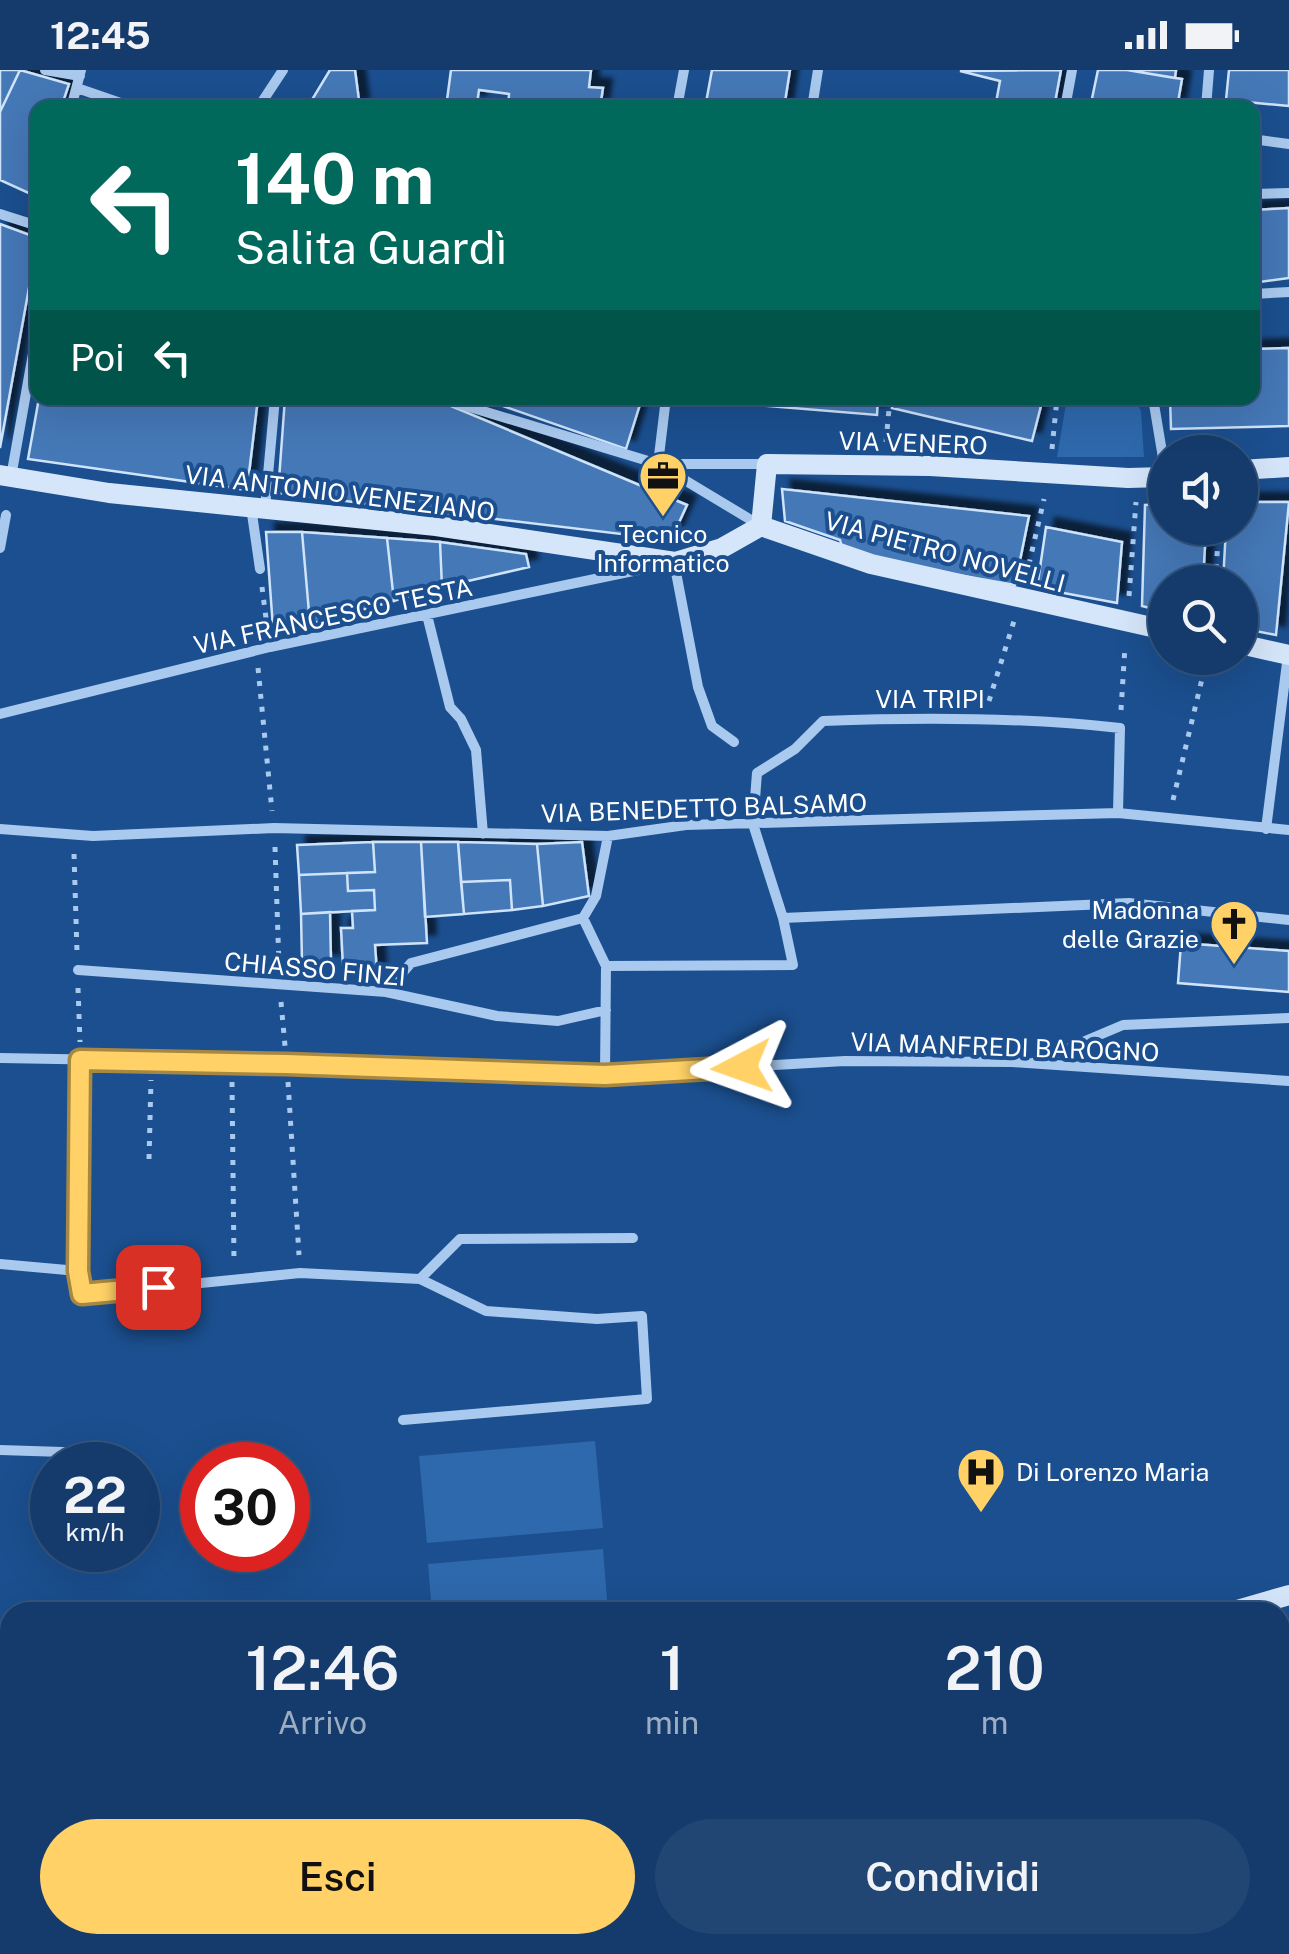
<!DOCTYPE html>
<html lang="it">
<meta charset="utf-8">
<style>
body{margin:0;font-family:"Public Sans",sans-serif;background:#214673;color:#f1f3f6;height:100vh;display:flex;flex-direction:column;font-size:38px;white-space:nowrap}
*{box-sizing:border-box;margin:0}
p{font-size:32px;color:#9dadc1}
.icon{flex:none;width:55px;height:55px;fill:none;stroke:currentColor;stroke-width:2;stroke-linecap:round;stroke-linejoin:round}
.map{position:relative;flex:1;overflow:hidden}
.sheet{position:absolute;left:0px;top:1532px;width:1290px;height:352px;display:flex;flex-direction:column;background:#143b6b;border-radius:30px 30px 0 0;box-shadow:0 10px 40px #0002,0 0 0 2px #33557e}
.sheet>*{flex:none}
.hud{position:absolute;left:30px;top:30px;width:1230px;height:305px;border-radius:20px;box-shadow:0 10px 40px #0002,0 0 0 2px #33557e;background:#00695c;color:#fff;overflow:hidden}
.fabs{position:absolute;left:1148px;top:365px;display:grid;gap:20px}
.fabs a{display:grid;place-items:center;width:110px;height:110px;border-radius:50%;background:#143b6b;box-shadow:0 10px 40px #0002,0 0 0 2px #33557e;font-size:50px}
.speed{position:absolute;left:30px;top:1372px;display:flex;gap:20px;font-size:50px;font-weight:700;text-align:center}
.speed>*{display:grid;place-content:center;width:130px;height:130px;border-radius:50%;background:#143b6b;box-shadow:0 10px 40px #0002,0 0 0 2px #33557e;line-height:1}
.speed small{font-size:25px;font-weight:400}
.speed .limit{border:15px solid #d22;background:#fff;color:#111}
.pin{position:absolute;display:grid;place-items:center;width:85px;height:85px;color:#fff;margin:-42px;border-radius:20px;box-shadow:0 5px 15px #0006}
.me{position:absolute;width:110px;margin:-55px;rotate:266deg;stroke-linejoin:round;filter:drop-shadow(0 0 8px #0008)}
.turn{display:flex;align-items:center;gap:35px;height:210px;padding:0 40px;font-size:45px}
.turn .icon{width:130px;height:130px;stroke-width:2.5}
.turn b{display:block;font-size:70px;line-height:85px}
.then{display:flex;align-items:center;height:95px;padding:0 40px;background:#0003;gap:20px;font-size:38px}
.eta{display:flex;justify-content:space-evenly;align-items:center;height:170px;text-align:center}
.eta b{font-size:60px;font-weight:600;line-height:70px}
.cta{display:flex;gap:20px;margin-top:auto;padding:20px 40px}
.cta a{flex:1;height:115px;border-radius:60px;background:#ffd166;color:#111;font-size:40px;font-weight:600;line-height:115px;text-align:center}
.cta a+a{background:#214673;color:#f1f3f6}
.status{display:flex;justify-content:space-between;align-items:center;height:70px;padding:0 50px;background:#143b6b;direction:ltr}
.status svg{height:28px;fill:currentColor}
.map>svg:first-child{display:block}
</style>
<div class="status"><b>12:45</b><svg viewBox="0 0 49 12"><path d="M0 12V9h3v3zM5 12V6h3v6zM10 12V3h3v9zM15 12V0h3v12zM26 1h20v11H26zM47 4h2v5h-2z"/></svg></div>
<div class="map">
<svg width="1289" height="1884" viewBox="0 0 1289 1884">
<defs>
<filter id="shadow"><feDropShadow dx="9" dy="-9" stdDeviation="2.5" flood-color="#0009"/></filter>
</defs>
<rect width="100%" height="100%" fill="#1b4f8f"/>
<path fill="#2e69ad" d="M1067,328H1134L1141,341L1144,387H1057Z
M595,1371L603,1458L427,1473L419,1386Z
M603,1479L608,1542H432L428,1494Z"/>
<path fill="#4478b7" stroke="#cfe3fa" stroke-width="2.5" filter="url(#shadow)" d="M0,0H20L0,42Z
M20,0L69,14L61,38H38V111L33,125L0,110V42Z
M330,0H355L360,38H307Z
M451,0H591L589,17L603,18L600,38H508L509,24L479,20L477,34L447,30Z
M712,0H790L784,38H705Z
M1061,0L1054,38H995L1000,11L960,1Z
M1098,0H1127L1182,9L1177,38H1090Z
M1127,0H1176L1175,8Z
M1229,0H1289V36L1226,30Z
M1289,138V208L1252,213V140Z
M0,154L38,168L0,378Z
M1289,278V356L1171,359L1170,328H1252V279Z
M39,328H258L247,420L28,389Z
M285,328H432L687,435L671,470L278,423Z
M480,328H642L626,379Z
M721,328H878L877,345L720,332Z
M894,328H1043L1032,371L892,338Z
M782,419L1029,446L1015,515L844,485L840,470L785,451Z
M1240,432H1289L1276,565L1240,558V512H1223L1226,458H1240Z
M1165,434V458H1206L1203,512H1165V542L1142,536L1145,435Z
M1046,457L1122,472L1117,533L1037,518Z
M266,462H302L310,554L273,558Z
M302,462L387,468L394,531L310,554Z
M387,468L440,472L442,517L394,531Z
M440,472L526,484L529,497L442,517Z
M373,772L375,802L299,805L297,775Z
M373,772H421L427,873L375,875L377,903L343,897L341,858H353L352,841L375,840L374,820L348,821L347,803L375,802Z
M421,772H458L464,844L425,847Z
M458,772L537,774L543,836L512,840L510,810L461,812Z
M582,772L589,826L543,836L537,774Z
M347,803L348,821L374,820L375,840L301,844L299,805Z
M510,810L512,840L464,844L461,812Z
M330,842L331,893H302L301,844Z
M1181,873L1289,881V922L1178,913Z
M10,1865V1875H206L207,1884H4L2,1866Z
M215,1875H362L363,1884H216Z
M366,1875H494L499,1884H367Z"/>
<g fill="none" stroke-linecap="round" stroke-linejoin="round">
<path stroke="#a9c9ee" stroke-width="5" stroke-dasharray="5 8" stroke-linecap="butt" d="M886,372L890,328
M1052,379L1057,328
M1026,507L1044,429
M1215,512L1219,458
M262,517L267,556
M1129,526L1136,432
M258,598L272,741
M989,631L1014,551
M1121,640L1125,576
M1173,730L1207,588
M275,777L279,896
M74,784L77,882
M78,918L80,972
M281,932L285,976
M232,1012L234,1191
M288,1012L299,1185
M149,1089L151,1010"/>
<path stroke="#a9c9ee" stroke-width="10" d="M45,0L80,6
M77,18L135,38
M71,38L81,0
M258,38L283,0
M677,38L684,0
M812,38L818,0
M1065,38L1072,0
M1206,38L1209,0
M1252,69L1289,74
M1252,124L1289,123
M0,144L38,156
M1252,224L1289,222
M440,328L658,394L761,456
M1153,328L1165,400
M658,394L666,328
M659,394H767
M11,407L38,256
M251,437L260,499
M265,438L275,328
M0,478L6,445
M674,492L698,617L712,656L734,672
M427,545L450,637L461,649L476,680L483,764
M0,644L270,577L657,496
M0,759L93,766L274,758L608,766L686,755L1118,743L1289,760
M1266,759L1288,585
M783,848L1129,833L1289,850
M606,896L793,895L783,848L753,754L757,703L795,679L823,651C923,647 1021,647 1120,658L1118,743
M78,900L386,922L497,946L558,951L606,940
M386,922L411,893L583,848
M0,988L286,993L605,1005L845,991L1012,992L1289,1011
M1033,993L1123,955L1289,948
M605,1005L606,896L583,848L596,826L608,766
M0,1194L78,1201L82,1225L300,1203L420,1209L486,1241L597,1249L642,1246L647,1329L403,1350
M78,1201L80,990
M420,1209L460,1169L633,1168
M0,1380L63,1382L64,1395
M0,1731L10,1729
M0,1750L10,1751"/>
<path stroke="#d6e6fa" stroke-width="20" d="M1240,400L1289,397
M0,405L109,423L436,456L675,492L722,478L761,456
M761,456L767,394L930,396L1128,408L1165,407
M761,456L871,494L1165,560
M1240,574L1289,585
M1230,1542L1289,1525
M0,1821L10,1820"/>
</g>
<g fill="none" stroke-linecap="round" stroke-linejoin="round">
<g stroke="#a68842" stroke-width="25">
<path id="route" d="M158,1217L82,1224L78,1201L80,990L286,994L605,1005L742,997"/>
</g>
<use href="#route" stroke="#ffd166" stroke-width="18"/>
</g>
<defs>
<g id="office-pin" transform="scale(2.5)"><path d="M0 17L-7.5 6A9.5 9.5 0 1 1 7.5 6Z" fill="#ffd166" stroke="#1b4f8f"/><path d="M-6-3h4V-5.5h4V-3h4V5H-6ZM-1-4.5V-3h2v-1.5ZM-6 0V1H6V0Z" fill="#111"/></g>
<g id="church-pin" transform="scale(2.5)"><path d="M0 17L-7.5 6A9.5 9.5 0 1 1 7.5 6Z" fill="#ffd166" stroke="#1b4f8f"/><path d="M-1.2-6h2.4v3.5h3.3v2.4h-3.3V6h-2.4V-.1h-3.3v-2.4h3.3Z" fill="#111"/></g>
<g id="hospital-pin" transform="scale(2.5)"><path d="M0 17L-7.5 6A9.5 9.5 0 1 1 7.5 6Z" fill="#ffd166" stroke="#1b4f8f"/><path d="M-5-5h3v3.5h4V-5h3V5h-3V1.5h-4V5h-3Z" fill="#111"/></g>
</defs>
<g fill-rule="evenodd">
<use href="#office-pin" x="663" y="406"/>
<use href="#church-pin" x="1234" y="854"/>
<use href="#hospital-pin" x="981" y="1402"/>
</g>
<g text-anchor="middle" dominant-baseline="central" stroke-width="8" stroke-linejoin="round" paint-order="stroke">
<g font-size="25" fill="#fff" stroke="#1b4f8f">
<text transform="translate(913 373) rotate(2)">VIA VENERO</text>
<text transform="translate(340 423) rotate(7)">VIA ANTONIO VENEZIANO</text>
<text transform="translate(945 482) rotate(15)">VIA PIETRO NOVELLI</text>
<text transform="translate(333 546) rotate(-12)">VIA FRANCESCO TESTA</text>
<text x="930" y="629">VIA TRIPI</text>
<text transform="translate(704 738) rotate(-2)">VIA BENEDETTO BALSAMO</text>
<text transform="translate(315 899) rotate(5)">CHIASSO FINZI</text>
<text transform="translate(1005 977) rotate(2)">VIA MANFREDI BAROGNO</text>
</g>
<g font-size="25" fill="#fff" stroke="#1b4f8f">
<text x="663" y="464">Tecnico<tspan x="663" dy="29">Informatico</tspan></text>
<text x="1199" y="840" text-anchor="end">Madonna<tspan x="1199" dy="29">delle Grazie</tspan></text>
<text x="1016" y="1402" text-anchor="start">Di Lorenzo Maria</text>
</g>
</g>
</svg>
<div class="fabs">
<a><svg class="icon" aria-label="sound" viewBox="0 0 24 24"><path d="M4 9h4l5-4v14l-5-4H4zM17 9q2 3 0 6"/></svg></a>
<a><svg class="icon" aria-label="search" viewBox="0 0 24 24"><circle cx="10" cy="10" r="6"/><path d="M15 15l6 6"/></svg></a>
</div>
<div class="speed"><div>22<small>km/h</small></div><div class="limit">30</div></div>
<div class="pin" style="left:158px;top:1217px;background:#d93025"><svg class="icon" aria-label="arrive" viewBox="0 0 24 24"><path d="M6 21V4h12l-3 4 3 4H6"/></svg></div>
<svg class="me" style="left:742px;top:997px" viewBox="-20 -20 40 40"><path d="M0-17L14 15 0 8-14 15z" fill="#ffd166" stroke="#fff" stroke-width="4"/></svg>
<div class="hud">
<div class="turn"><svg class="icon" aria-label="left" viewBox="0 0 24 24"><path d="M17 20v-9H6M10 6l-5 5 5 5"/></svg><div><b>140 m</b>Salita Guardì</div></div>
<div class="then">Poi<svg class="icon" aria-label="left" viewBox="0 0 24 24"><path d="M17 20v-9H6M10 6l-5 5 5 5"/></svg></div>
</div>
<section class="sheet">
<div class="eta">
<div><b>12:46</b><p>Arrivo</p></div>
<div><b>1</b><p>min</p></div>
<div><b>210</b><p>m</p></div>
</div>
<div class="cta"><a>Esci</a><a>Condividi</a></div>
</section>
</div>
